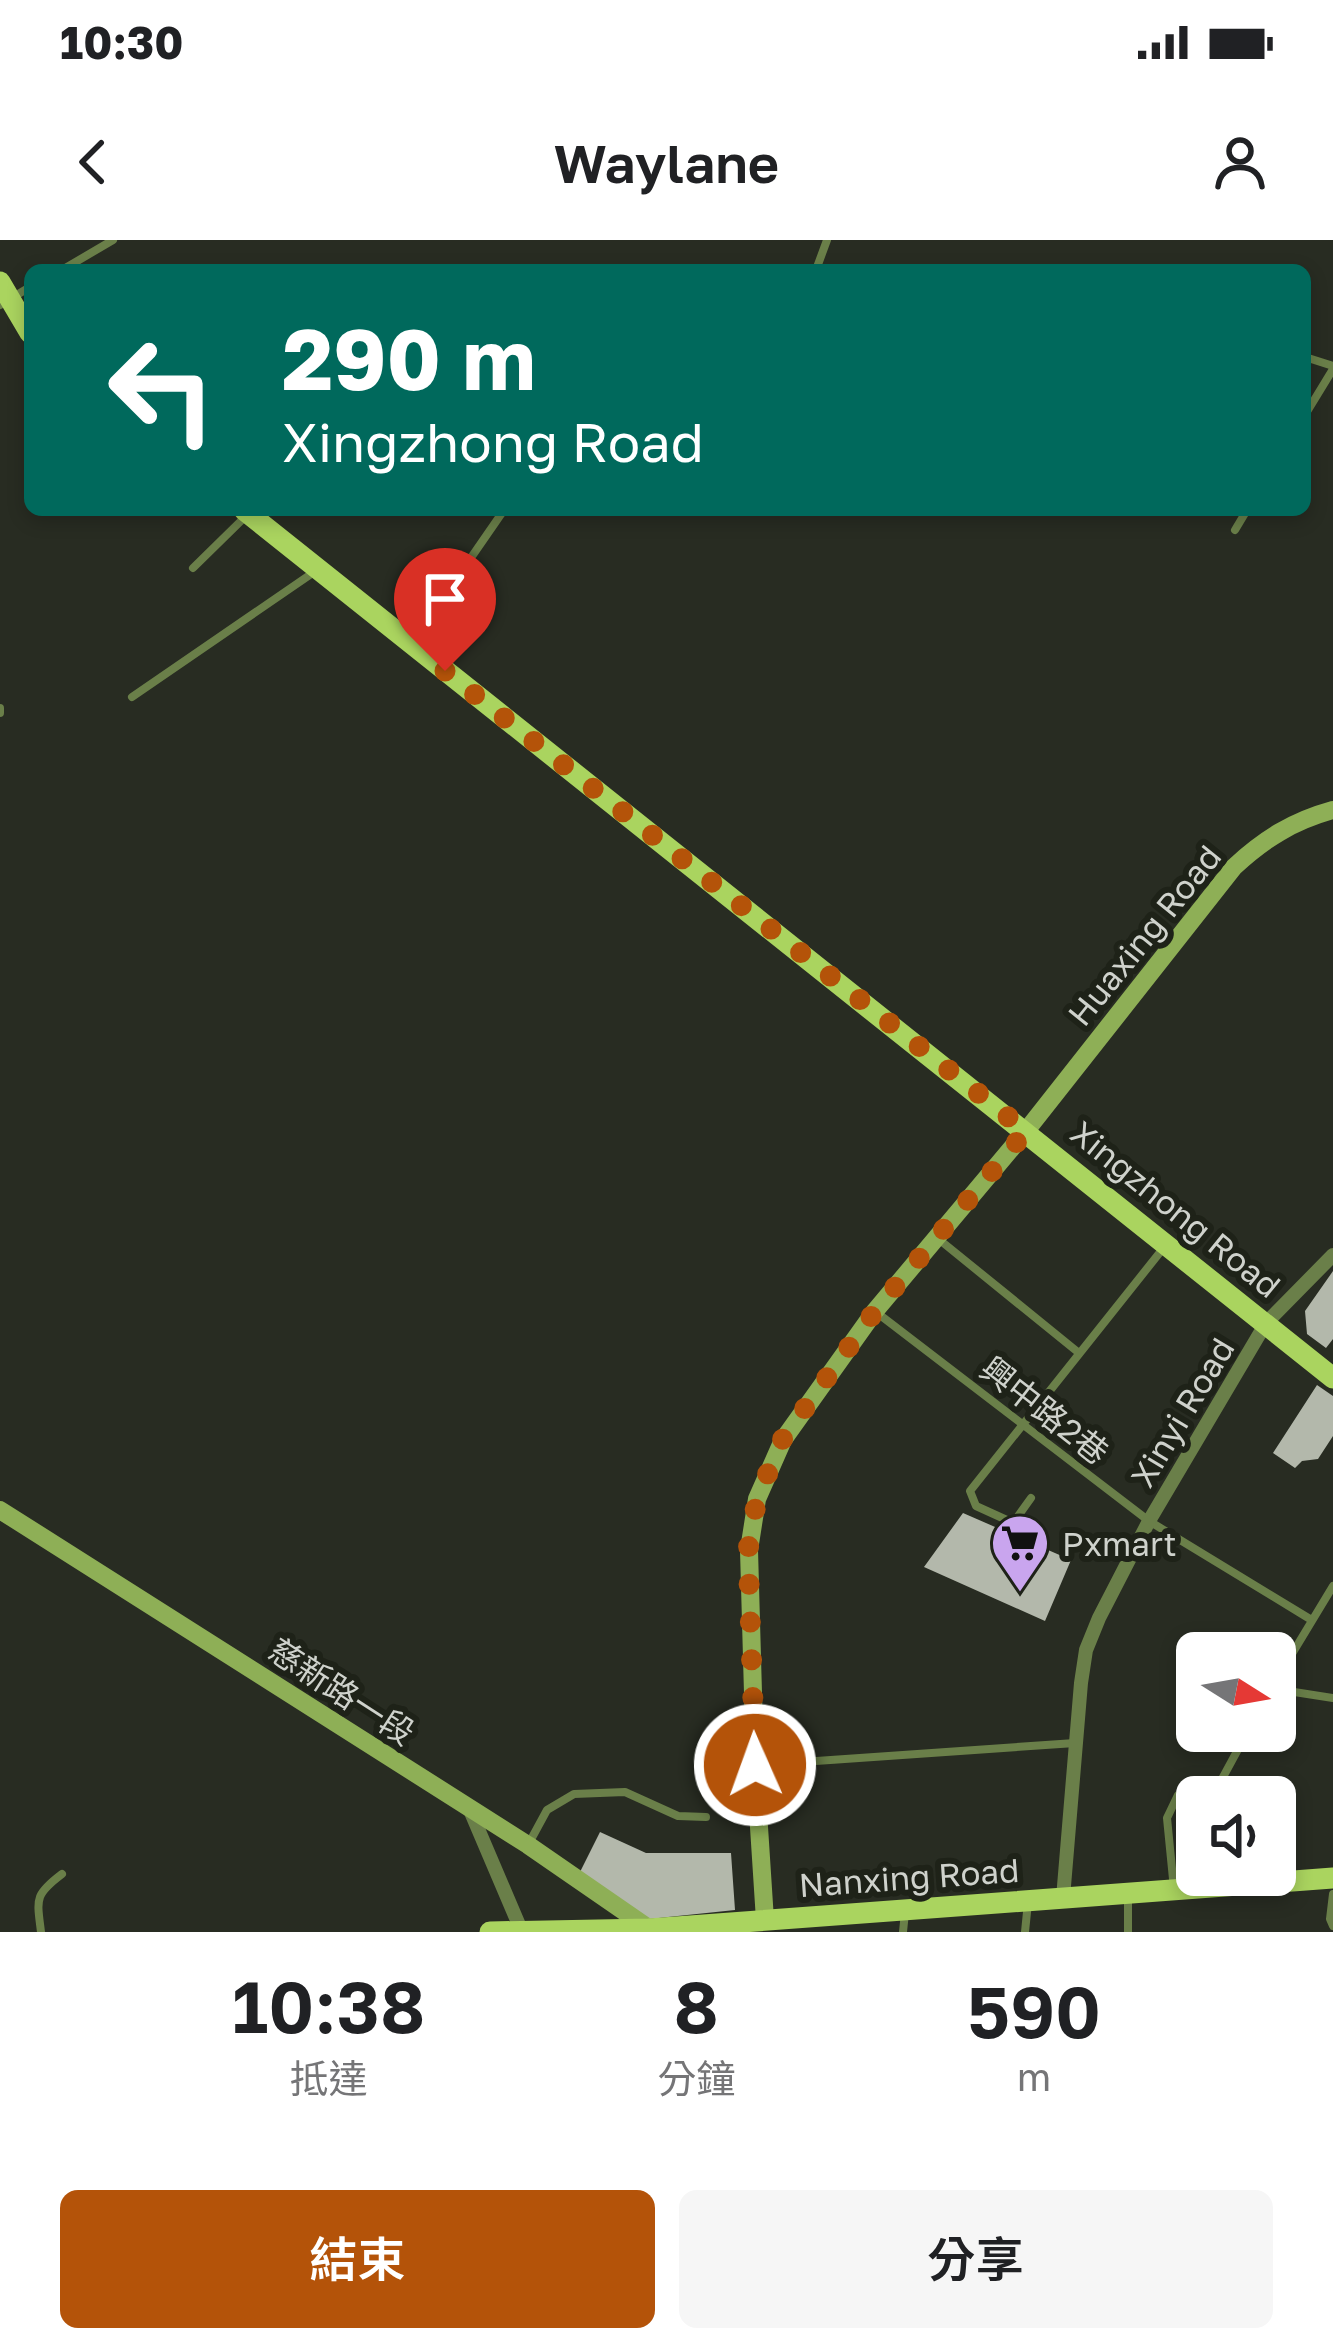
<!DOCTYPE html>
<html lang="zh-TW">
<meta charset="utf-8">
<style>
body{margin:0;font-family:"Golos Text","Noto Sans TC",sans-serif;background:#f6f6f6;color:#202124;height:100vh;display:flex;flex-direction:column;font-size:45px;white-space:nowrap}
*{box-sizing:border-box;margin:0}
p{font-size:39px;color:#757577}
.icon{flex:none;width:66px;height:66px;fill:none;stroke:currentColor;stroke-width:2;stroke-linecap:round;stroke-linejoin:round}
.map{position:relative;height:1692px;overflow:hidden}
.details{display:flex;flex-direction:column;background:#fff;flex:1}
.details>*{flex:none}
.banner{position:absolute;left:24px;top:24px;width:1287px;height:252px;border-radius:18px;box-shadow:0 6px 18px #0003;background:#00695c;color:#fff;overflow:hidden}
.needle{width:78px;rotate:101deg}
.controls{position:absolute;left:1176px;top:1392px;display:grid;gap:24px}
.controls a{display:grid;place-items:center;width:120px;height:120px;border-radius:18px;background:#fff;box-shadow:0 6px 18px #0003;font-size:60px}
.pin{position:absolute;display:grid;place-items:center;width:102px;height:102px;color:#fff;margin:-123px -51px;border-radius:50% 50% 50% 0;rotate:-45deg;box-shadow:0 0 12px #0007}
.pin .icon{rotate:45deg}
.me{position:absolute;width:132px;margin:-66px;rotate:358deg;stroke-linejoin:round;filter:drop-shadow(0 0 9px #0008)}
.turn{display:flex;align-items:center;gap:42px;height:252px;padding:0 60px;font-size:54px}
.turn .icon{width:156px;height:156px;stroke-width:2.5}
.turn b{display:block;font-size:84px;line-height:102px}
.eta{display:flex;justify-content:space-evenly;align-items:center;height:204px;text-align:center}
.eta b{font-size:72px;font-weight:600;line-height:84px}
.cta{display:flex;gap:24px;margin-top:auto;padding:24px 60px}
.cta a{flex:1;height:138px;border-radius:18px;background:#b45309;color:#fff;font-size:48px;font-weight:600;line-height:138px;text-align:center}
.cta a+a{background:#f6f6f6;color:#202124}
.status{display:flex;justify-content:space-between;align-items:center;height:84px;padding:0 60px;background:#fff;direction:ltr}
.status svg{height:33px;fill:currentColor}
header{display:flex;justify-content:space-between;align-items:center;height:156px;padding:0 60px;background:#fff;font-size:54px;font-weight:600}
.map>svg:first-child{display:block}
</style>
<div class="status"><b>10:30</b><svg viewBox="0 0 49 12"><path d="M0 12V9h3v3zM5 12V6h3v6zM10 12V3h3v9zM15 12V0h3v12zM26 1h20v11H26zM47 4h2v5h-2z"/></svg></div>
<header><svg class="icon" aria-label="back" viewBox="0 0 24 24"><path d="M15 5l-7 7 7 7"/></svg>Waylane<svg class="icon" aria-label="person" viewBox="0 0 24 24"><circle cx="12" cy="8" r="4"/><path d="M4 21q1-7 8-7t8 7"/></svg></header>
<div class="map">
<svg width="1333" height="1692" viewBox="0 0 1333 1692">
<rect width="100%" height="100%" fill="#282c22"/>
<path fill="#b3b8ab" d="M1333,1031V1099L1326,1108L1307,1094L1305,1071Z
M1317,1145L1333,1156V1196L1318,1219L1302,1221L1295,1228L1273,1213Z
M963,1273L1071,1320L1045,1381L924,1327Z
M600,1592L646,1613H731L735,1670L649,1679L580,1632Z"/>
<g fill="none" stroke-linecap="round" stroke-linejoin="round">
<path stroke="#6a7f49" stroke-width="8" d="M62,30L113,0
M816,30L827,0
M0,65L30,47
M1305,117L1333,126
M1305,175L1333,129
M1235,290L1247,270
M193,328L247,275
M412,403L504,270
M132,457L317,330
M0,468V473
M936,997L1079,1113
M876,1072L1149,1281L1310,1379
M1031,1258L1016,1279L1009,1281L976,1266L970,1251L1165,1006
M1275,1442L1333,1346
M1275,1449L1333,1458
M759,1525L1075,1503
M528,1605L547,1570L574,1554L625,1552L678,1576L706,1577
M1174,1649L1167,1578L1178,1555L1216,1550L1248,1491
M1333,1654L1330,1679L1333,1686
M41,1692C37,1659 34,1655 62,1634
M903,1692L905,1672
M1025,1692L1028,1662
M1128,1692V1658"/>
<path stroke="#6a7f49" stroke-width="14" d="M470,1570L522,1692
M1063,1658L1081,1443L1086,1410L1099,1378L1149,1281L1266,1083L1333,1015"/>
<path stroke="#8eaf56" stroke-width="18" d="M0,1270L528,1605L654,1692
M765,1680L755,1525L749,1310L757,1259L783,1200L875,1071L1026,891L1234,627C1264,599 1293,581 1333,570"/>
<path stroke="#aad45f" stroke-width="21" d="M0,42L30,93
M244,270L1333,1138
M490,1692L649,1689L1333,1638"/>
</g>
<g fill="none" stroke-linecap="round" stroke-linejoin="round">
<path stroke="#b45309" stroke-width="21" stroke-dasharray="0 37.8" d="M445,431L1026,891L875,1071L782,1200L757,1259L748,1310L755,1525"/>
</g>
<defs>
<g id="supermarket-pin" transform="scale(3)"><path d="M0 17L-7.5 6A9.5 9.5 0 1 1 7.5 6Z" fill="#c9a5ee" stroke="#1e2218"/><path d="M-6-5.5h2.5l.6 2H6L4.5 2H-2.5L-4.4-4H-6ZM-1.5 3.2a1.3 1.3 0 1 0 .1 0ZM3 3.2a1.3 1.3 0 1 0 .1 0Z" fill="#111"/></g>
</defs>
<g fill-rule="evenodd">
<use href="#supermarket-pin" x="1020" y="1303"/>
</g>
<g text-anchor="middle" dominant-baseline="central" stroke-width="12" stroke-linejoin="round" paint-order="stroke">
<g font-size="33" fill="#cfd2cc" stroke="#1e2218">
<text transform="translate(1144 695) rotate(-51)">Huaxing Road</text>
<text transform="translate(1176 969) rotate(39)">Xingzhong Road</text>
<text transform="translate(1045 1170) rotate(38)">興中路2巷</text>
<text transform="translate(1182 1172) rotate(-59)">Xinyi Road</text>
<text transform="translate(342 1451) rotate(33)">慈新路一段</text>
<text transform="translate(909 1637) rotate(-4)">Nanxing Road</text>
</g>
<g font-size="33" fill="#cfd2cc" stroke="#1e2218" text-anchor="start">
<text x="1062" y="1303">Pxmart</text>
</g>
</g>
</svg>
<div class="controls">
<a><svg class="needle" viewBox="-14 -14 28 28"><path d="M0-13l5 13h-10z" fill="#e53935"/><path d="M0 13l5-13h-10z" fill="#757577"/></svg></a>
<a><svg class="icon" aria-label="sound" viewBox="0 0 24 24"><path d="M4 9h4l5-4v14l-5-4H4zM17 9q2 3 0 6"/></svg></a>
</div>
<div class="pin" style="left:445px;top:431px;background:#d93025"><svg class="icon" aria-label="arrive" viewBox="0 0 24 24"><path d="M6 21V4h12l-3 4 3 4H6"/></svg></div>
<svg class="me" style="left:755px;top:1525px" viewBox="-20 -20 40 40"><circle r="17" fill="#b45309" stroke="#fff" stroke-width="3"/><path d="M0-11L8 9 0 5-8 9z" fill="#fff"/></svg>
<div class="banner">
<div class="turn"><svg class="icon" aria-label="left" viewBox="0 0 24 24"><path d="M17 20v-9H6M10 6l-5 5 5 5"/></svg><div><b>290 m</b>Xingzhong Road</div></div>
</div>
</div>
<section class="details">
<div class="eta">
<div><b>10:38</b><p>抵達</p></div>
<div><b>8</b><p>分鐘</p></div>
<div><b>590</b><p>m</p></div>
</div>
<div class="cta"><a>結束</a><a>分享</a></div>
</section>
